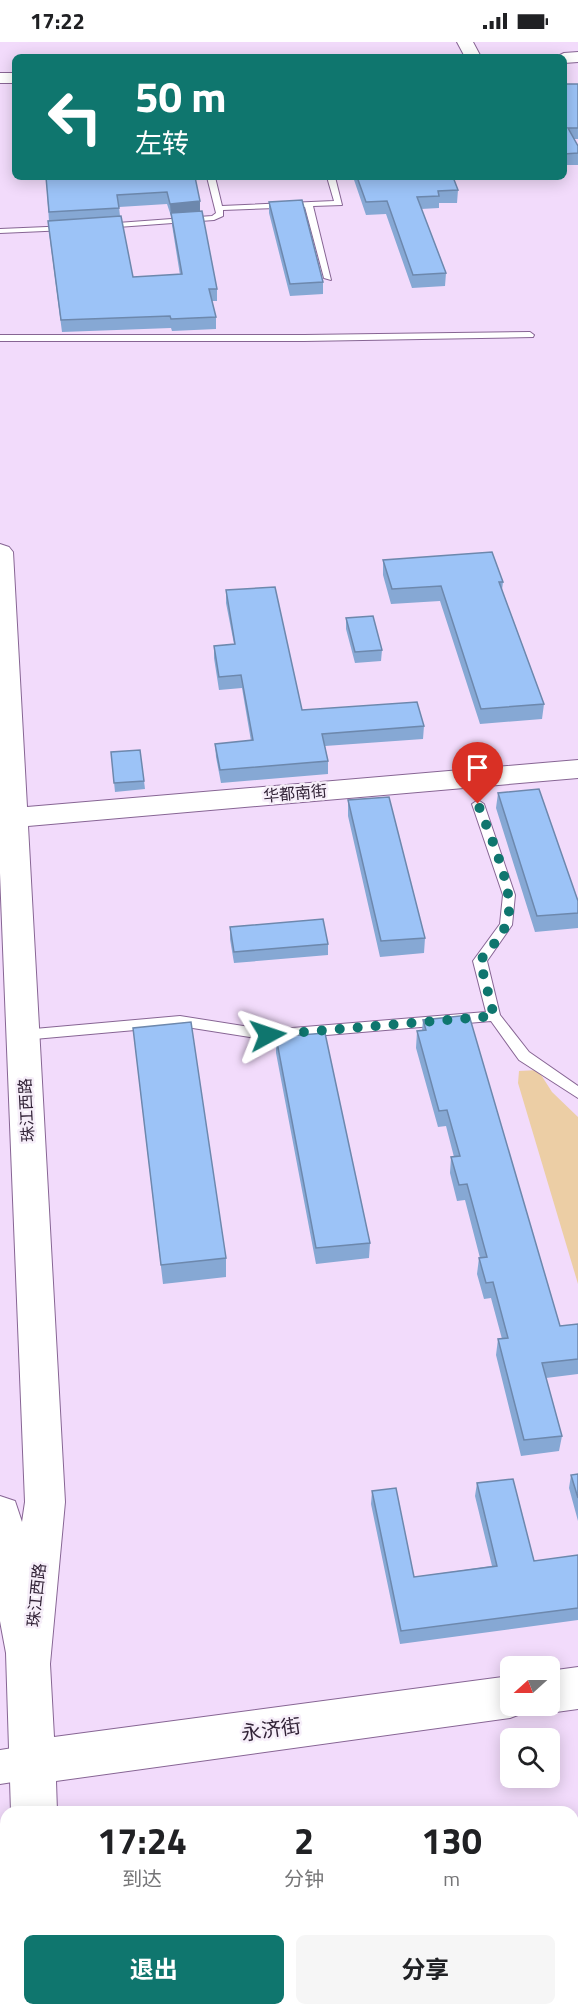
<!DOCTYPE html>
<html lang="zh">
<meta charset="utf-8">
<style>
body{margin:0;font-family:"Titillium Web","Noto Sans SC",sans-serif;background:#f6f6f6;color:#202124;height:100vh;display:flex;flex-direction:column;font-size:22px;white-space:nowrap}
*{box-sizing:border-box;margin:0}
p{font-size:20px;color:#757577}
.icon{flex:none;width:33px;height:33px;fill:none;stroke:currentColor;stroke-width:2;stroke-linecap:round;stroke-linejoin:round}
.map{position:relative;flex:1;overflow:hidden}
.sheet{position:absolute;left:0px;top:1764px;width:579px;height:210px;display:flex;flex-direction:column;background:#fff;border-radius:18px 18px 0 0;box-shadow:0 3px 15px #0003}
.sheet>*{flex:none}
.top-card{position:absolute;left:12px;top:12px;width:555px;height:126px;border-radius:9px;box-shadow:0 3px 15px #0003;background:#0f766e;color:#fff;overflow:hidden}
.needle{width:39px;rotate:249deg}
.fabs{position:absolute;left:500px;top:1614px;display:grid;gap:12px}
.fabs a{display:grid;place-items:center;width:60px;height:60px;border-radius:9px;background:#fff;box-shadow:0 3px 15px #0003;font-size:30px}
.pin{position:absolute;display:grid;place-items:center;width:51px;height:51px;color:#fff;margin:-62px -26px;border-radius:50% 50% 50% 0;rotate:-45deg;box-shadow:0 0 6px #0007}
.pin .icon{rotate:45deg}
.me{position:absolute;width:66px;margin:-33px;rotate:85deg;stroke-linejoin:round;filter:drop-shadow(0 0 4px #0008)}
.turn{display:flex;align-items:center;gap:21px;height:126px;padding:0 24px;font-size:27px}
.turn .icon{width:78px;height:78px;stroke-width:2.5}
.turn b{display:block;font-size:42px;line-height:51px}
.eta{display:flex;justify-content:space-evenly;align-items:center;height:102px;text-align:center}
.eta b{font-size:36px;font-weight:700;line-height:42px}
.button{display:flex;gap:12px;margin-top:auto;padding:12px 24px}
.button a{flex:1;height:69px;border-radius:9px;background:#0f766e;color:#fff;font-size:24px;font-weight:700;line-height:69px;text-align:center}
.button a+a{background:#f6f6f6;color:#202124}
.status{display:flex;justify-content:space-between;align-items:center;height:42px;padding:0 30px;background:#fff;direction:ltr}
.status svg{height:16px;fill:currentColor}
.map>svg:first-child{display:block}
</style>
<div class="status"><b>17:22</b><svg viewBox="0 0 49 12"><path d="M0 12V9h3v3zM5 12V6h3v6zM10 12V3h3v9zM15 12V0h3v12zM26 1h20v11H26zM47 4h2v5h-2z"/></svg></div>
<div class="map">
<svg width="578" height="1974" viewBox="0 0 578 1974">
<rect width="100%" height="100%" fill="#f2dbfb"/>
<path fill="#eccea5" d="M538,1028L552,1050L578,1075V1242L518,1041L519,1029Z"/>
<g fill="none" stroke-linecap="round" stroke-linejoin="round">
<g stroke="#876594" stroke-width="2">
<path id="lane" d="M207,135H215L222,164L334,159L327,135H335L342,163L313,164L331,238L324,236L305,165L223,168V174L214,178L104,186L100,184L104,182L212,174L216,171Z
M70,184V188H67L0,191V187Z
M530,290L534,293L533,295L304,299H0V293H304Z
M478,758L484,762L515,853L512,883L487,919L500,973L529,1010L578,1044V1056L519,1018L491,979L268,998L180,984L23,998L16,993L23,988L180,974L268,988L486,970L473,919L500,882L503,853L472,762Z"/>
</g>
<g stroke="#876594" stroke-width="2">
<path id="street" d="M32,1703L44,1708L49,1720L44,1732L32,1737L0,1742V1708Z"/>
</g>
<g stroke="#876594" stroke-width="2">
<path id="secondary" d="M457,0H473L481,15H465Z
M578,10V20L564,21V15H556L564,11Z
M0,31H15V41H0Z
M0,502L9,505L13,510L27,765L578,718V736L28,784L65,1460L50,1622L54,1695L510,1634V1664H528L526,1670L510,1676L56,1739L57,1770H11L6,1611L0,1579V1454L15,1459L22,1480L25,1460L0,831Z
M578,1625V1667L549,1671L533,1665L549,1664V1629Z
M17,1968H67V1974H17Z"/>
</g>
<use href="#lane" fill="#fff" fill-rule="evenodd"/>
<use href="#street" fill="#fff" fill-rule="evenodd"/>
<use href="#secondary" fill="#fff" fill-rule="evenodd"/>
</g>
<path fill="#86a8d4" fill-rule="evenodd" d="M564,42H578V97H574L578,104V123H564Z
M46,135H195L200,170L217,247V259H212L216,275V287L172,289L171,286L62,290L49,190V179ZM167,162L171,174H172V183L180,233L133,235L120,174L119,165Z
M353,135H453L458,148L457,161H439V166L421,167L446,231L445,244L412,246L386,172L366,173Z
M269,160L323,240V252L290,254L269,171Z
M383,518L503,540L502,548L544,662L542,677L480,682L440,559L391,562L383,533Z
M226,548L302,668L424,684L423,697L325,704L328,719V732L221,741L216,715L215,702L251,699L242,646L219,648L214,616V604L234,602L226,561Z
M346,576L382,608L381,619L355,621L346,587Z
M111,710L144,739L145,747L115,750Z
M498,751L578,859V886L535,890L496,766Z
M348,758L425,896L424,911L380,915L348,774Z
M230,885L328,902V913L234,921L230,897Z
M423,978L560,1284L578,1282V1332L546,1336L562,1394L559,1409L521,1414L496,1313L498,1297H502L491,1256L484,1257L477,1232L479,1216H480L465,1158L457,1159L450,1131L451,1115H454L446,1084L438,1085L416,1006L417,989H422Z
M133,986L226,1216V1235L163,1242Z
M276,995L370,1201L369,1216L316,1222L276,1011Z
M578,1432V1479L569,1446L571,1433Z
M477,1441L534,1519L578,1513V1578L400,1602L371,1462L372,1449L414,1535L492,1524L475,1454Z"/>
<path fill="#6d88ad" d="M200,159V171L171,174L170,162Z"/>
<path fill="#9cc3f7" stroke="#6d88ad" stroke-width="1.5" d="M564,42H578V86H568L578,104V111L564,112Z
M46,135H195L200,159L170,162L167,150L117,153L119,166L49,170Z
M357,135H453L458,148L438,149L439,154L417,155L446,231L413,233L387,159L366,160Z
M302,158L323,240L290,242L269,160Z
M202,169L217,247H209L216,275L171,277L170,274L61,278L48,179L121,174L133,235L182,232L171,171Z
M492,510L503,540H499L544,662L481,667L441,544L392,547L383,518Z
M275,545L302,668L417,660L424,684L322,692L328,719L220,728L215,702L253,698L241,633L219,635L214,604L235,602L226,548Z
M373,574L382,608L355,610L346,576Z
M140,708L144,739L114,741L111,710Z
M539,747L578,859V871L537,874L498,751Z
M389,755L425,896L381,899L348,758Z
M323,877L328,902L234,910L230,885Z
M469,973L560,1284L578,1282V1317L542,1321L562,1394L524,1398L498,1297L508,1296L493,1240L486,1241L479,1216L487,1215L467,1142L459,1143L451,1115L460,1114L447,1068L439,1069L417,989L426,988L423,978Z
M191,980L226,1216L161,1223L133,986Z
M325,991L370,1201L316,1206L276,995Z
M578,1432V1456L571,1433Z
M513,1437L534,1519L578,1513V1566L401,1589L372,1449L396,1446L414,1535L497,1524L477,1441Z"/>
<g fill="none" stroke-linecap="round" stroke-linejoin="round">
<path stroke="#0f766e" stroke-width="10" stroke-dasharray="0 18" d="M268,993L494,974L480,919C489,907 502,895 507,880C517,851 489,792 478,762"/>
</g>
<g text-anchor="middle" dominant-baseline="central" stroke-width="5" stroke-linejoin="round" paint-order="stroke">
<g font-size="16" fill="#312236" stroke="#f6eef9">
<text transform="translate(295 751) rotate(-5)">华都南街</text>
<text transform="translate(26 1068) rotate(-93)">珠江西路</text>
<text transform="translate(36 1553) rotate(-84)">珠江西路</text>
</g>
<g font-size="20" fill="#312236" stroke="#f6eef9">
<text transform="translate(271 1687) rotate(-8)">永济街</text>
</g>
</g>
</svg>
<div class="fabs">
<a><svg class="needle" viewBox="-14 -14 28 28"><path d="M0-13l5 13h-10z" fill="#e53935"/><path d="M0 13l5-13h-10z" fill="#757577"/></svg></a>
<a><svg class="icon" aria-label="search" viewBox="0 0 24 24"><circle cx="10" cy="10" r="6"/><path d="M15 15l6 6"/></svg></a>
</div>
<div class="pin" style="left:478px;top:762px;background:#d93025"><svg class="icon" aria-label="arrive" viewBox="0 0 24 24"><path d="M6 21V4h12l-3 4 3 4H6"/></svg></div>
<svg class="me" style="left:268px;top:993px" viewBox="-20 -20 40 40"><path d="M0-17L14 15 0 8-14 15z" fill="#0f766e" stroke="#fff" stroke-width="4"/></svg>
<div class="top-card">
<div class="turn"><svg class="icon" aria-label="left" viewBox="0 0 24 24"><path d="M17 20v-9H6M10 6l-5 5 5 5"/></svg><div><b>50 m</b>左转</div></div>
</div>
<section class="sheet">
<div class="eta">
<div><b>17:24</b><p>到达</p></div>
<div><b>2</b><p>分钟</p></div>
<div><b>130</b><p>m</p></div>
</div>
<div class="button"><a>退出</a><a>分享</a></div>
</section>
</div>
